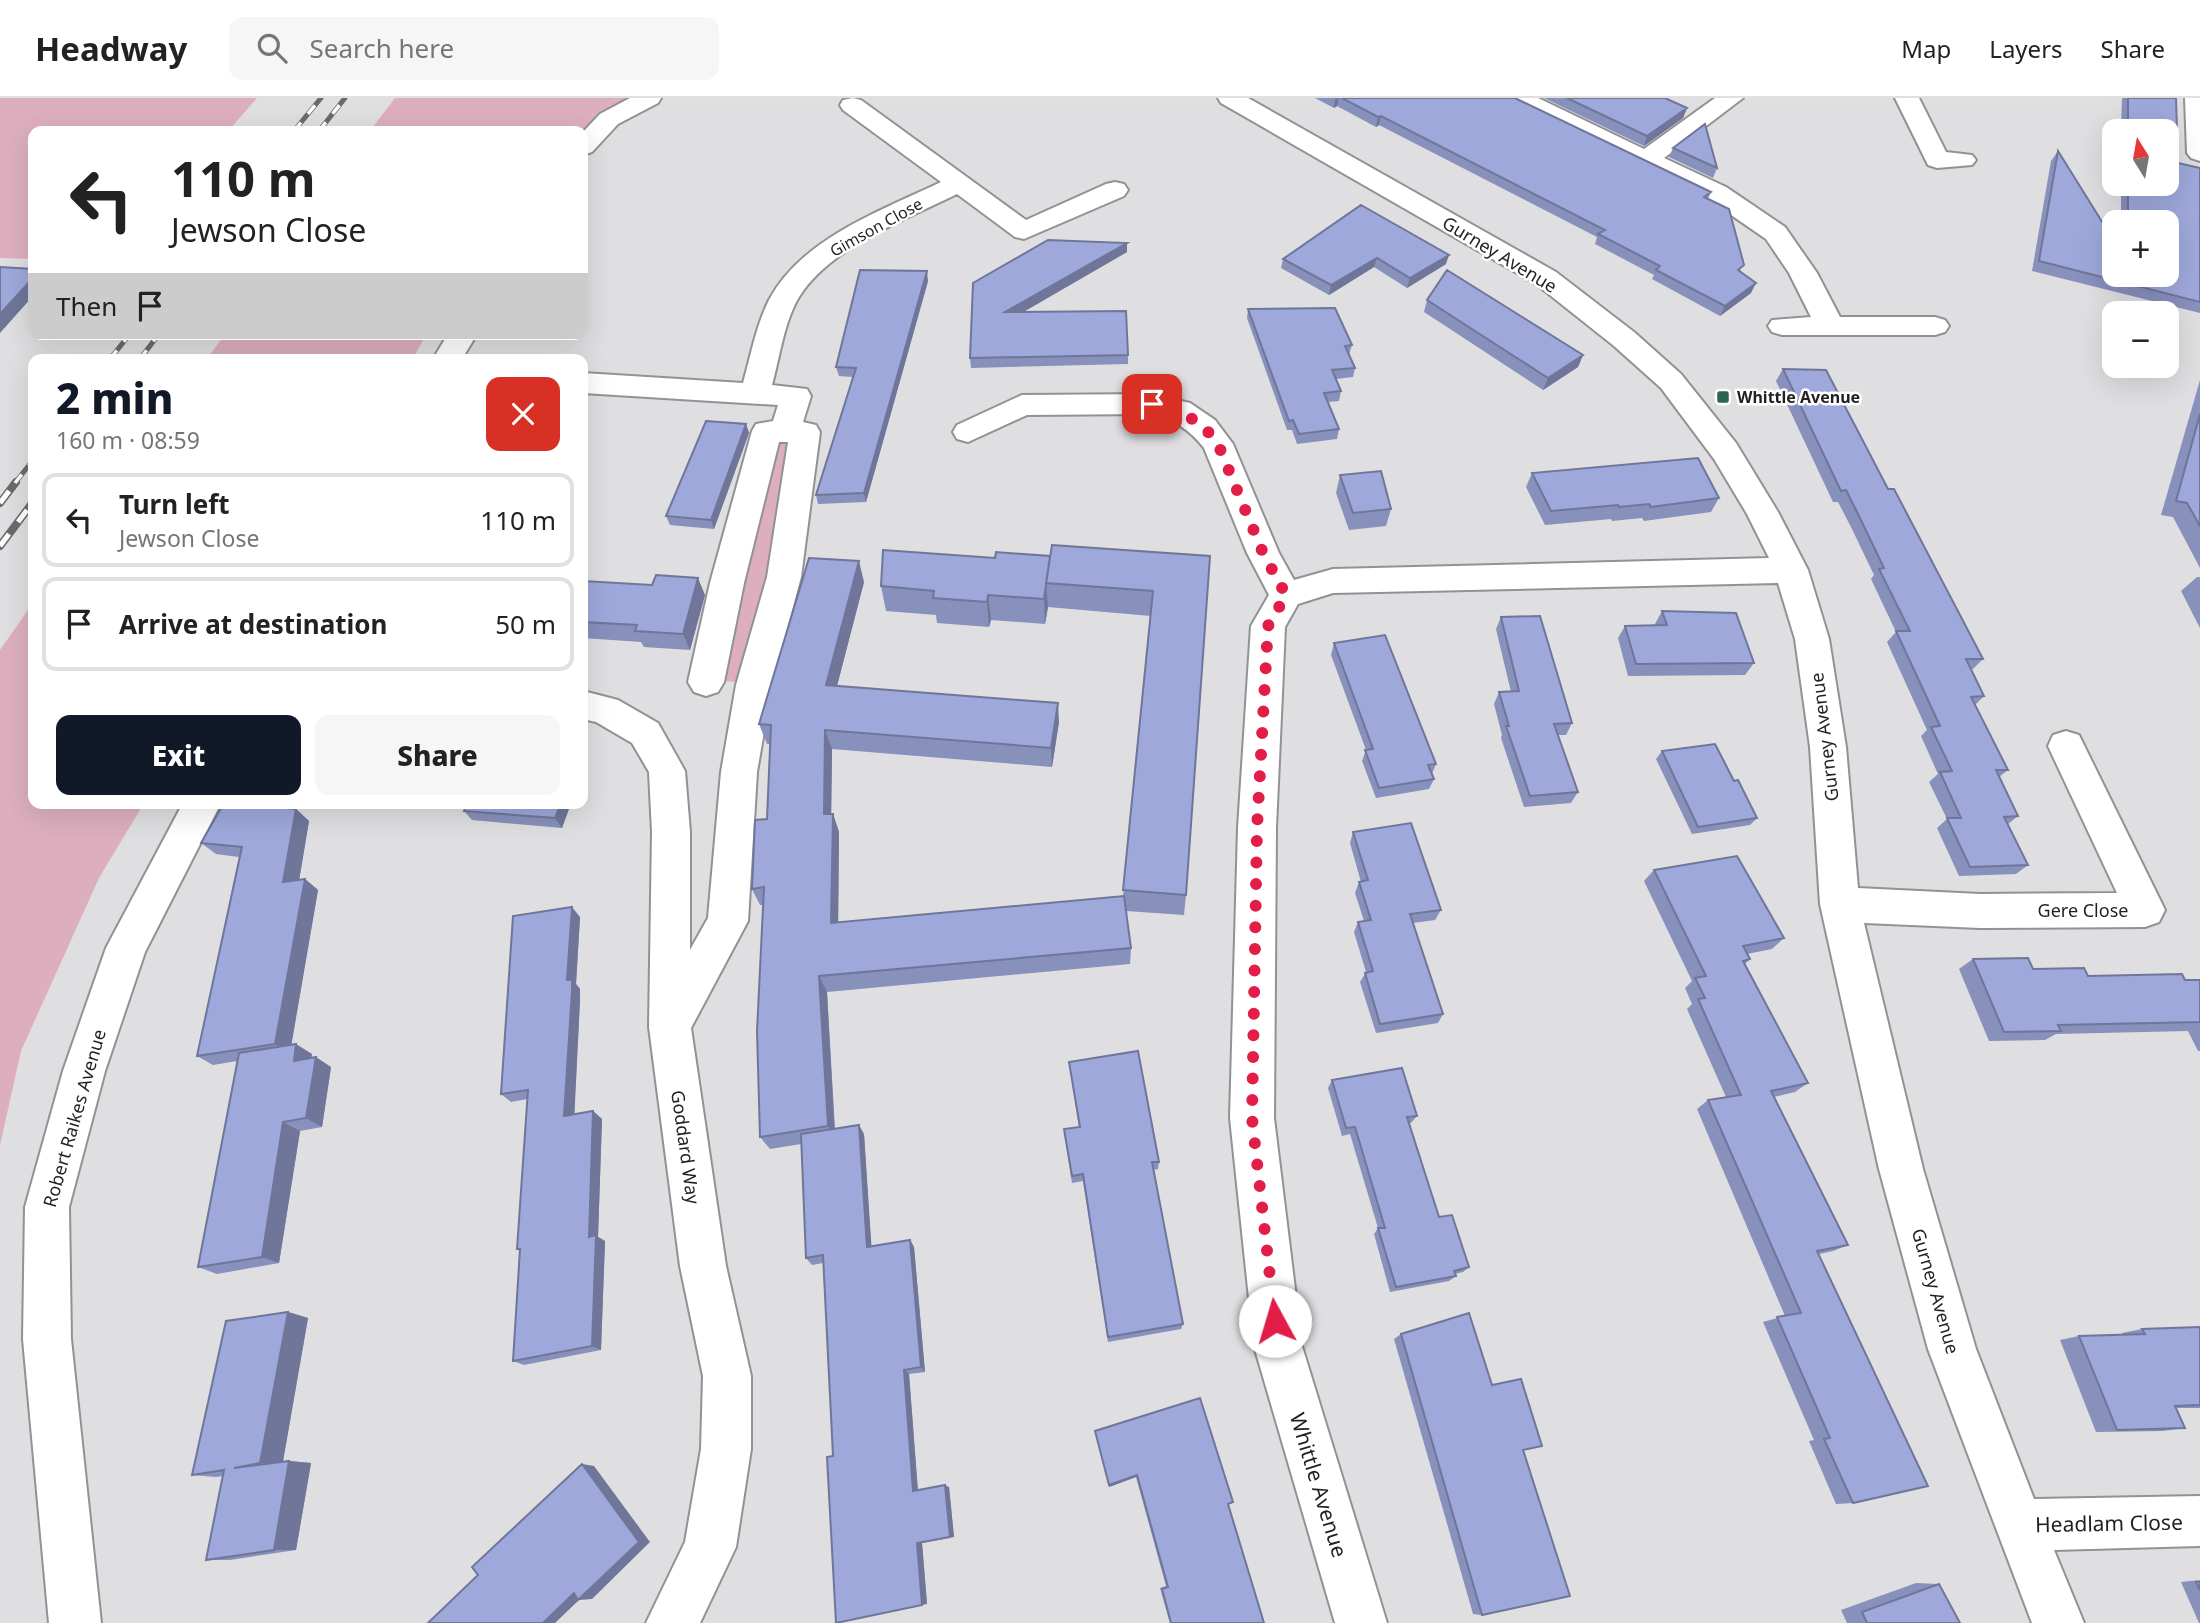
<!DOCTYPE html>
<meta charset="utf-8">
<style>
body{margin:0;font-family:"Noto Sans",sans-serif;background:#f6f6f6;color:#222;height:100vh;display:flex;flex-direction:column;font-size:26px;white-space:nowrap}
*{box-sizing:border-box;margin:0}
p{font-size:23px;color:#767676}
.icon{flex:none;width:38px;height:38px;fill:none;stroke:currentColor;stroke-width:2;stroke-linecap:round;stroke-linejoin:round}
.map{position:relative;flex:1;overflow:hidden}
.panel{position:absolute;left:28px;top:256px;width:560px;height:455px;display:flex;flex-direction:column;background:#fff;border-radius:14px;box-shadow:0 7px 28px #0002}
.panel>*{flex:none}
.guide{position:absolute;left:28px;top:28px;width:560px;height:214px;border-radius:14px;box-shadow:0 7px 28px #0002;background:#fff;color:#222;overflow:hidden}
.needle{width:46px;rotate:349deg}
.fabs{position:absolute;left:2102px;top:21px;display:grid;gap:14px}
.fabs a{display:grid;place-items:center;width:77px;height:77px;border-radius:14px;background:#fff;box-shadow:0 7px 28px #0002;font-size:35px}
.pin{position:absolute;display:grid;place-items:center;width:60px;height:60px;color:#fff;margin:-30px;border-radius:14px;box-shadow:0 4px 10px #0006}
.me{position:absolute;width:77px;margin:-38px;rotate:354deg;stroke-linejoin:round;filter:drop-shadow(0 0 5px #0008)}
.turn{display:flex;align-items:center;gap:24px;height:147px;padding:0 28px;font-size:32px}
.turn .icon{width:91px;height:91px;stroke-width:2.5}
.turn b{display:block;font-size:49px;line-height:60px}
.then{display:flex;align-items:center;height:66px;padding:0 28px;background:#0003;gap:14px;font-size:26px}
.round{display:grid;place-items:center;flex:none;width:74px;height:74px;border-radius:14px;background:#f6f6f6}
.head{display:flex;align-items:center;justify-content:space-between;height:119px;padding:0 28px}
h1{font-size:42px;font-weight:800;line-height:52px;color:#111827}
.primary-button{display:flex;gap:14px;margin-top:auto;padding:14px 28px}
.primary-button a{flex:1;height:80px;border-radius:14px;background:#111827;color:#fff;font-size:28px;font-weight:800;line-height:80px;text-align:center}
.primary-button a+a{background:#f6f6f6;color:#222}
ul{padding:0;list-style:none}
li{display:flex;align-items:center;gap:21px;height:94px;margin:0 14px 10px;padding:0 14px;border:4px solid #e0e0e0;border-radius:14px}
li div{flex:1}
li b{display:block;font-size:26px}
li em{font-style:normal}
header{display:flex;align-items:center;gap:42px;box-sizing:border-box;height:98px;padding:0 35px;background:#fff;border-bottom:2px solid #e0e0e0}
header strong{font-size:33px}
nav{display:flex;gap:38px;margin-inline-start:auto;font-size:24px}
.search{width:490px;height:63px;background:#f6f6f6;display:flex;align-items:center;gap:18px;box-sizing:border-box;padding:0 24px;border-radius:14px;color:#767676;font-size:26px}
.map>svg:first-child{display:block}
</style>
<header>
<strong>Headway</strong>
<div class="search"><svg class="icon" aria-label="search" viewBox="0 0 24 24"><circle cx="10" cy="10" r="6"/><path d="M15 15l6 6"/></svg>Search here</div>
<nav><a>Map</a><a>Layers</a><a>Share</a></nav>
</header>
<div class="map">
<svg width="2200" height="1525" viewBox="0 0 2200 1525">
<rect width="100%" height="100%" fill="#dfdee1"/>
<path fill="#ddafbe" d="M0,0H257L228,33H33V161L0,160Z
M395,0H649L609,21L583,49V33H370Z
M225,236H426L413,261H207Z
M774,338L799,340L750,585L714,582Z
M33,505V705H144L99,780L21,953L0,1047V552Z"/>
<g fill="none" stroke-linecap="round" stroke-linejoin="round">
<g stroke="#929194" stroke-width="4">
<path id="minor" d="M630,0H661L658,5L618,26L592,54L583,57V34L600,16Z
M853,0L861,2L1026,122L1106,86L1115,84L1124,86L1128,92L1124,98L1024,141L1015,139L957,96C907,121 830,149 799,199C784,224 780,258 772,287L807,291L811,298L803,324L816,327L820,334L801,479L772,587L757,674L748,823L691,930L726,1168L751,1278V1351L736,1449L700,1525H646L685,1444L701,1351L703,1278L680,1168L649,929L652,734L649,674L632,645L596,624L583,621V593L618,602L658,625L685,673L690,734V852L708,820L721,674L736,587L767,479L788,344H779L744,485L724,584L718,594L706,598L694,594L688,584L710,485L752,333L756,326L773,323L778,307L583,295V275L743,285C751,257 756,228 769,202C802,140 881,113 941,84L843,12L840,7L843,2Z
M1218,0H1248L1556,174L1634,234L1681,276L1736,345L1778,414L1808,472L1829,541L1846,649L1858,790L1980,796L2117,795L2048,648L2053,637L2066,633L2079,637L2165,812L2159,824L2145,829L1980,830L1864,825L1923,1071L1976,1251L2034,1401L2200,1398V1448L2054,1452L2084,1525H2032L1928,1251L1879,1071L1820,806L1810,649L1795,541L1778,485L1333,495L1298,506L1285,529L1276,730L1274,1020L1302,1248L1387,1525H1335L1254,1248L1230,1020L1238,730L1251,528L1269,497L1247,455L1204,350C1190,332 1174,321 1152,316L1027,317L968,344L957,341L953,334L957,327L1022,297L1152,296L1190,305L1215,322L1233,346L1279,455L1294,482L1333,471L1769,460L1747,416L1714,361L1661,290L1614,248L1536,186L1221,5Z
M1506,0H1538L1644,51L1715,0H1743L1664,60L1726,89L1785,129L1817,175L1840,219H1935L1945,222L1949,228L1945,234L1935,237H1782L1772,234L1768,228L1772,222L1811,219L1789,175L1766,141L1708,101L1509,5Z
M1895,0H1919L1946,54L1972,57L1976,62L1972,67L1937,70L1928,67Z
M2185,0H2200V63L2191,60L2187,55Z
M448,236H477L462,261H433Z
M183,705H221L145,854L105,973L69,1109L71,1241L101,1525H49L23,1241L25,1109L63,973L106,850Z"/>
</g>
<use href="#minor" fill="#fff" fill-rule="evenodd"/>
<g stroke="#6b6a6c" stroke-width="5">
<path id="rail-far1" d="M294,33L321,0
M319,33L345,0
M110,261L130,236
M140,261L159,236
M15,385L33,362"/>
</g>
<g stroke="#6b6a6c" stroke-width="8">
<path id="rail" d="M0,405L16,384
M0,448L33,404"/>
</g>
<use href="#rail-far1" stroke="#fff" stroke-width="3.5" stroke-dasharray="11" stroke-linecap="butt"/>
<use href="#rail" stroke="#fff" stroke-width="5" stroke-dasharray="15" stroke-linecap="butt"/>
</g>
<path fill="#8890bc" d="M1315,0H1515L1711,94L1708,101L1751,195L1720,218L1652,181L1654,177L1595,146L1597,139L1379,27L1376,29L1337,8L1334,10Z
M1544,0H1665L1687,10L1683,20L1644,48Z
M2122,0H2176L2178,65L2200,70V215L2032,173L2051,63L2058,53L2114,177L2166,124H2121V86H2166V33H2121Z
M1673,50L1717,70L1713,80L1669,59Z
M1361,107L1446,166L1407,190L1374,169L1329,197L1281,170L1283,161Z
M1127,145V154L1023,214L1128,257V266L971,270L970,260L973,185Z
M928,183L866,404L818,406L816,397L853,279L839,278L836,269Z
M1427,202L1583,257L1578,269L1543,292L1424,214Z
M1248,211L1352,247L1349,257L1355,270L1353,279L1336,281L1341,293L1339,303L1328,304L1339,331L1337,341L1297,346L1292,332H1287L1247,220Z
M1783,271L1888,391L1983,561L1973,571H1971L1984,598L1975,607L2008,672L1999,679L2018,718L2008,726L2028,767L2016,776L1959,778L1937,730L1947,721L1929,684L1938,676L1921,638L1927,632L1887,544L1896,534L1871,481L1874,477L1851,429L1838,404H1833L1776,283Z
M2200,282V470L2173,419L2161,417Z
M746,326L749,335L714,431L670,427L666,418Z
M1532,375L1719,400L1711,414L1644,423L1642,420L1612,423L1611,421L1545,427L1526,389Z
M1340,377L1391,411L1386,428L1349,432L1336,395Z
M1050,458H1210L1186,797L1184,817L1126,813L1131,850L1130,866L827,894L835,1031L864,1036L871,1149L910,1142L914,1149L925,1274L909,1276L918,1392L949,1389L954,1439L922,1445L927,1506L833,1358L823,1165L812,1167L806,1160L801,1046L770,1051L760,1039L763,807H760L752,791L767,721L770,646H767L759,626L864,484L837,588L1059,624L1052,669L832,651L831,716H833L839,734L838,824L1123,799L1151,518L1048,509L1045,526L991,522L989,529L937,525L936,517L886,513L881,488L995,460Z
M2197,479H2200V530L2181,493Z
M583,483L652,487L705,497L690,552L644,549L641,544L583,540Z
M1662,513L1754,565L1745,577L1628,578L1618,540L1625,528L1655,527V526Z
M1501,519L1572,625L1566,637H1558L1578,694L1571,705L1524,709L1501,640L1502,637L1494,606L1499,594H1511L1496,531Z
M1334,545L1436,666L1432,676L1434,681L1429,691L1376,700L1362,663L1366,652L1331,557Z
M1662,653L1757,720L1750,727L1692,736L1656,661Z
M452,705H571L562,730L472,722L464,713L466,706Z
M296,711L309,723L299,782L305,781L318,792L291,947L312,956L311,960L331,969L322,1029L300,1033L279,1165L217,1176L198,1169L237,963L213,967L197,958L239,759L216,756L201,745Z
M1353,734L1441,812L1435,822L1413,825L1443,916L1438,925L1376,935L1360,884L1366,874L1354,834L1358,824L1364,823L1355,795L1359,784H1361L1350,745Z
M1654,772L1784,840L1772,851L1747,856L1750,861L1745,866L1808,985L1795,994L1774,999L1848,1147L1833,1153L1819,1156L1853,1405L1836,1406L1809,1343L1814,1342L1763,1224L1785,1218L1697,1011L1708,1002L1726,999L1687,911L1692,906L1685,890L1692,883L1644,783Z
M580,819L576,886L580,891V902L574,1016L593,1013L602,1021L598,1139L605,1143L601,1252L524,1267L513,1263L520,1153L517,1151L527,1001L511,1004L501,996Z
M1973,861L2033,871L2088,878L2200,882V953H2198L2188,933L2056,936L2045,942L1989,943L1959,871Z
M1069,964L1159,1064L1158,1071L1153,1072L1183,1226L1181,1231L1108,1244L1083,1083L1072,1085L1065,1039L1064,1031L1079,1029Z
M1332,982L1417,1018L1411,1025H1409L1439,1119L1469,1169L1463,1174L1455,1176L1456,1178L1449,1183L1390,1194L1374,1136L1378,1130L1350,1036L1342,1038L1328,990Z
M288,1214L308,1220L283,1364L289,1363L311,1365L296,1452L230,1462H206L223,1378L216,1379L192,1377Z
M2200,1229V1310H2176L2185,1330L2163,1333L2096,1334L2060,1242L2079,1238L2122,1237V1235L2142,1231Z
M1401,1236L1492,1287L1523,1353L1482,1517L1473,1516L1394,1241Z
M1095,1333L1228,1406L1264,1525H1170L1160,1490L1166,1488L1136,1379L1109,1389Z
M2200,1482V1525H2199L2181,1484Z
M1916,1485L1939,1486L1960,1525H1847L1841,1512Z"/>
<path fill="#6f7699" d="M1339,0L1337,8L1334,10L1335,1Z
M1687,10L1683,20L1644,48L1647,38Z
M1381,18L1379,27L1376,29L1378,19Z
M1127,145V154L1006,224L1005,214Z
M1449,157L1446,166L1407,190L1410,180Z
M1377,160L1374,169L1329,197L1331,187Z
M927,173L928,183L866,404L864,395Z
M33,180V198L0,235V216Z
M1756,185L1751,195L1720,218L1725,208Z
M1583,257L1578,269L1543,292L1548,280Z
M746,326L749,335L714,431L711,422Z
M1050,458L1046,485L1048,509L1045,526L1044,501Z
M859,463L864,484L832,607L826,587Z
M698,480L705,497L690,552L683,536Z
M988,497L991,522L989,529L987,504Z
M1058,605L1059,624L1052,669L1051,650Z
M825,632L832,651L831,734L824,716Z
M561,705H571L562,730L555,720Z
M296,711L309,723L297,795L283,784Z
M833,716L839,734L838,841L831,825Z
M305,781L318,792L290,955L275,946Z
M572,809L580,819L576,886L580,891V902L574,1025L564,1018L567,882Z
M819,878L827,894L835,1040L828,1028Z
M296,946L312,956L309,972L294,963Z
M316,959L331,969L322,1029L306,1020Z
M593,1013L602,1021L598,1139L605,1143L601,1252L592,1248L589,1139Z
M283,1024L300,1033L279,1165L262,1159Z
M859,1027L864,1036L872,1156L867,1149Z
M910,1142L914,1149L925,1274L921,1269Z
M288,1214L308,1220L282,1368L260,1365Z
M904,1272L909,1276L918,1395L913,1393Z
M289,1363L311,1365L296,1452H274Z
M582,1366L594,1368L650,1444L592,1501L579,1502L555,1525H543Z
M1137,1377L1136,1379L1109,1389V1387Z
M945,1387L949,1389L954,1439H950Z
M917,1445H922L927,1506L922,1507Z"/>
<path fill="#9ea8db" stroke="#6f7699" stroke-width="2" d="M1342,0H1515L1711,94L1704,99L1729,111L1744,167L1738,172L1756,185L1725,208L1656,172L1660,168L1598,136L1605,132L1381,18L1378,19Z
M1567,0H1665L1687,10L1647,38Z
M2128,0H2176L2178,65L2200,70V204L2039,163L2058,53L2114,143V177H2166V124H2128V86H2166V33H2128Z
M1705,26L1717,70L1673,50Z
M1361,107L1449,157L1410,180L1377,160L1331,187L1283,161Z
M1048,142L1127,145L1005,214L1126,213L1128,257L970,260L973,185Z
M0,169L33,171V180L0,216Z
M860,172L927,173L864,395L816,397L856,270L836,269Z
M1447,172L1583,257L1548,280L1427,202Z
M1335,210L1352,247L1345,248L1355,270L1332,272L1341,293L1324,295L1339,331L1299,336L1293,322L1289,323L1248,211Z
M1783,271L1826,272L1888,391H1894L1983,561H1966L1984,598L1971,599L2008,672H1996L2018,718L2004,719L2028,767L1970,769L1947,720H1961L1940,674L1952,673L1931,629L1940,628L1896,533H1910L1879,471L1884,470L1859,418L1846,392L1841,393Z
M2200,316V428L2187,405L2176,403Z
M706,323L746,326L711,422L666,418Z
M1698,360L1719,400L1651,409L1649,406L1619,409L1618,407L1551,413L1532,375Z
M1381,373L1391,411L1353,415L1340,377Z
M1052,447L1210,458L1186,797L1123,792L1153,493L1046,485Z
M883,452L995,460L996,454L1050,458L1044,501L988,497L987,504L933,500L934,493L881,488Z
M809,460L859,463L826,587L1058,605L1051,650L825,632L824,716H833L831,825L1124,798L1131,850L819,878L828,1028L760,1039L757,933L764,789L752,791L755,722L767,721L771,627L759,626Z
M656,477L698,480L683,536L635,533L637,527L583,524V483L652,487Z
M1662,513L1736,515L1754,565L1636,566L1625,528L1667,527Z
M1540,518L1572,625L1554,626L1578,694L1530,698L1506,628H1509L1499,594L1519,593L1501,519Z
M1385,537L1436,666L1428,667L1434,681L1379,690L1365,652L1373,651L1334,545Z
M1715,646L1734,683L1738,682L1757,720L1698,729L1662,653Z
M224,705H239L296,711L283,784L305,781L275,946L197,958L242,749L201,745Z
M467,705H561L555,720L464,713Z
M1411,725L1441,812L1410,816L1443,916L1380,926L1365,875L1373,873L1358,824L1371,822L1359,784L1368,782L1353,734Z
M1737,758L1784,840L1743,848L1750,861L1743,863L1808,985L1771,993L1848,1147L1817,1153L1928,1388L1853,1405L1824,1341L1830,1340L1777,1219L1801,1215L1708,1002L1741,997L1698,901L1705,900L1695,880L1706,878L1654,772Z
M572,809L567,882H572V893L564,1018L593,1013L589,1139L596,1137L592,1248L513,1263L520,1151H517L528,992L501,996L513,818Z
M2028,860L2033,871L2084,870L2088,878L2182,876L2185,882H2200V924L2058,927L2061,933L2004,934L1973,861Z
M296,946L294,963L316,959L306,1020L283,1024L262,1159L198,1169L239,955Z
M1138,953L1159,1064H1152L1183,1226L1108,1239L1083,1076L1072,1078L1064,1031L1080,1029L1069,964Z
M1402,970L1417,1018L1407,1019L1439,1119L1452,1117L1469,1169L1454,1173L1456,1178L1396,1189L1378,1130H1385L1355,1029L1346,1030L1332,982Z
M859,1027L867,1149L910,1142L921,1269L904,1272L913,1393L945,1387L950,1439L917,1445L922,1507L836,1525L827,1359L833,1358L823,1157L806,1160L801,1036Z
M288,1214L260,1365L234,1370L289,1363L274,1452L206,1462L224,1372L192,1377L226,1223Z
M1469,1215L1492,1287L1521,1281L1542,1348L1523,1352L1570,1498L1482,1517L1401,1236Z
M2200,1229V1307L2175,1308L2185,1330L2117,1332L2079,1238L2145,1236L2142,1231Z
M1200,1300L1233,1404L1228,1406L1264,1525H1171L1162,1491L1168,1489L1137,1377L1109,1387L1095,1333Z
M582,1366L639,1444L578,1502L574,1495L543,1525H428L478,1477L472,1469Z
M2196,1484H2200V1492Z
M1939,1486L1960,1525H1867L1862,1514Z"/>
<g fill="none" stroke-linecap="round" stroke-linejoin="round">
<path stroke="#e11d48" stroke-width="12" stroke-dasharray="0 21.6" d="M1152,306L1179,312L1204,329L1218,346L1263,455L1286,497L1268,528L1257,730L1252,1020L1275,1223"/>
</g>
<rect fill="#29654f" stroke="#fff" stroke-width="2.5" x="1716" y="292" width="14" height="14" rx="3.5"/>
<g text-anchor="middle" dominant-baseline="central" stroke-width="5" stroke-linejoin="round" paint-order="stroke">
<g font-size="16" fill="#201f21" stroke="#fff">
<text transform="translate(876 129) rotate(-29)">Gimson Close</text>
</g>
<g font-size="16" font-weight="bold" fill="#201f21" stroke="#fff" text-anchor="start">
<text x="1737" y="299">Whittle Avenue</text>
</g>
<g font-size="18" fill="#201f21" stroke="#fff">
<text transform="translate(1500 156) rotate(31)">Gurney Avenue</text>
<text transform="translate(1824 639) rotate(-97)">Gurney Avenue</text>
<text x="2083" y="812">Gere Close</text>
<text transform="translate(74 1020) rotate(-74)">Robert Raikes Avenue</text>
<text transform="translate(686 1049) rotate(82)">Goddard Way</text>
<text transform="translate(1936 1193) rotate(74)">Gurney Avenue</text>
</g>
<g font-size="21" fill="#201f21" stroke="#fff">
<text transform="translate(1319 1387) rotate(73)">Whittle Avenue</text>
<text transform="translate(2109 1425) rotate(-1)">Headlam Close</text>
</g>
</g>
</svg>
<div class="fabs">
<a><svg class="needle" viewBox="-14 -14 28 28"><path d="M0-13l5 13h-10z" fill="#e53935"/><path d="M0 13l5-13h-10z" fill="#767676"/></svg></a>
<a>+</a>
<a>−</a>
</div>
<div class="pin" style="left:1152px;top:306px;background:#d93025"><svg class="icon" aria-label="arrive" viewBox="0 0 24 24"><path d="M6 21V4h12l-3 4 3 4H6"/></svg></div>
<svg class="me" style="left:1275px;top:1223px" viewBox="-20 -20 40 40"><circle r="19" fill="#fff"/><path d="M0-13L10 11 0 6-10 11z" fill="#e11d48"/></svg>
<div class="guide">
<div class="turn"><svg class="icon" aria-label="left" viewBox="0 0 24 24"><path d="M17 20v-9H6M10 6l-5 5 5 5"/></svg><div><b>110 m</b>Jewson Close</div></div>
<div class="then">Then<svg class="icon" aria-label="arrive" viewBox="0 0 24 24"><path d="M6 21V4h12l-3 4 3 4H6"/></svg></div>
</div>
<section class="panel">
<div class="head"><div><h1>2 min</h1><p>160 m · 08:59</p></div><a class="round" style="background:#d93025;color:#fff"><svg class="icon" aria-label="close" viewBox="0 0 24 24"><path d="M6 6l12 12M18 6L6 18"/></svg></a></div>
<ul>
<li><svg class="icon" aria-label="left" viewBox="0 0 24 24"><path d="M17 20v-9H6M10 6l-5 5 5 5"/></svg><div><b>Turn left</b><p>Jewson Close</p></div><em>110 m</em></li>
<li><svg class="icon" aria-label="arrive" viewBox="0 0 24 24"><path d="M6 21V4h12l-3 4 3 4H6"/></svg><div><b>Arrive at destination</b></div><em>50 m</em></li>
</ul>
<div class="primary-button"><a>Exit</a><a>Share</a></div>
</section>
</div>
